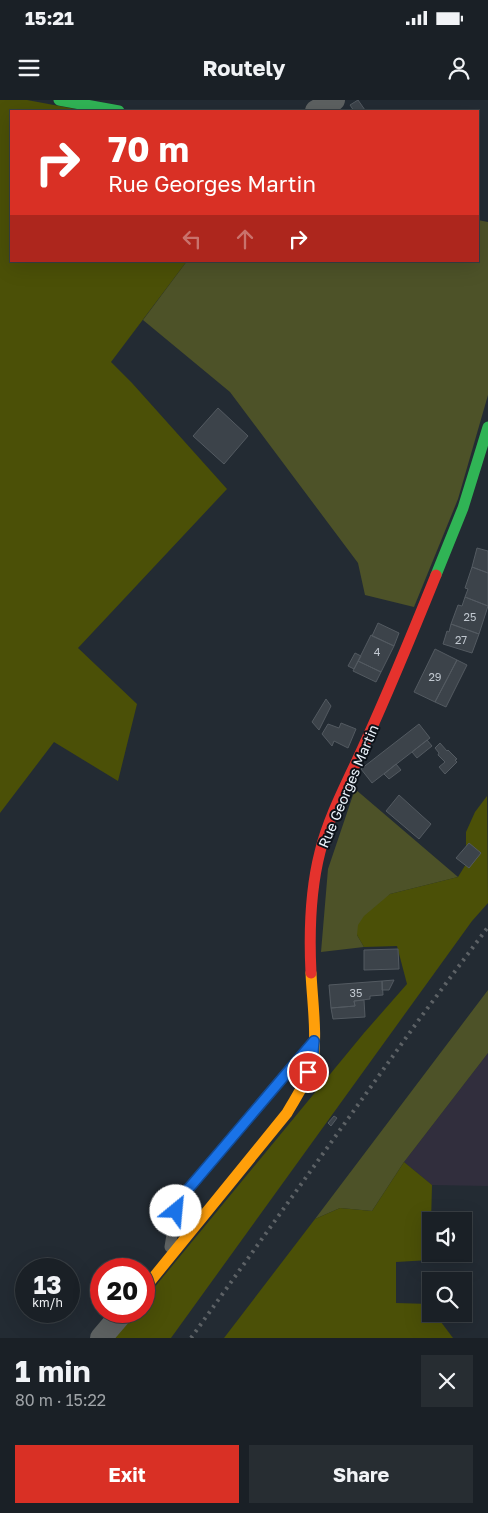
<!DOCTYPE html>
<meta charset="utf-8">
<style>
body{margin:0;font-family:"Golos Text",sans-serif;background:#272d32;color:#f1f3f6;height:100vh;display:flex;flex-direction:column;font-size:19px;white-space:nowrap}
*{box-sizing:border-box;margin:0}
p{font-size:16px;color:#9fa3a7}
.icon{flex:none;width:28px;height:28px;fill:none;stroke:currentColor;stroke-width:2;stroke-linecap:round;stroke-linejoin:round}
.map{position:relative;height:1238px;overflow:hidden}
.drawer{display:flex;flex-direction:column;background:#1a2026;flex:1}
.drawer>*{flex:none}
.hud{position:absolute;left:10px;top:10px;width:469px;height:152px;border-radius:0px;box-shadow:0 5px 20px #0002,0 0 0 1px #383e43;background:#d93025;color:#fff;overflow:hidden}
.buttons{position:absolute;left:422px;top:1112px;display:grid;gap:10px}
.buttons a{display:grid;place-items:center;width:50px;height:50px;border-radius:0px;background:#1a2026;box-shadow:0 5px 20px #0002,0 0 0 1px #383e43;font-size:25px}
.speed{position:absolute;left:15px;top:1158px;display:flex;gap:10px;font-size:25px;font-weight:700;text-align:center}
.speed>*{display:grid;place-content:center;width:65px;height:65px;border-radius:50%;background:#1a2026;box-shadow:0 5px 20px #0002,0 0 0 1px #383e43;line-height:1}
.speed small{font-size:12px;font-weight:400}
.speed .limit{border:8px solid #d22;background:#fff;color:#111}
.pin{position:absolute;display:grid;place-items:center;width:42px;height:42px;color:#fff;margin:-21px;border:2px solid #fff;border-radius:50%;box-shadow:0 1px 5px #0007}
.me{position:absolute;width:55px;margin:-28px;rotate:28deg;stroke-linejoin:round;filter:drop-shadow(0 0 4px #0008)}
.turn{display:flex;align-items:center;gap:18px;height:105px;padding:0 15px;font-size:22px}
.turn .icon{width:65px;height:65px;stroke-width:2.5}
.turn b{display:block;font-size:35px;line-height:42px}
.lanes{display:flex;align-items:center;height:48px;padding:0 15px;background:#0003;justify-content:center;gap:25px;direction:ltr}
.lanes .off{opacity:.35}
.round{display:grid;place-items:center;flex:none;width:52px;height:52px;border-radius:0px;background:#272d32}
.headline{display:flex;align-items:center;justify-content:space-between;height:85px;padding:0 15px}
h1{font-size:30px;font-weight:700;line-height:38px}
.action{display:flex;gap:10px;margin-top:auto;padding:10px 15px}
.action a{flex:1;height:58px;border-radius:0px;background:#d93025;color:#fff;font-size:20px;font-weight:700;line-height:58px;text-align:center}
.action a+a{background:#272d32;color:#f1f3f6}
.status{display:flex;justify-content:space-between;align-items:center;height:35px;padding:0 25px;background:#1a2026;direction:ltr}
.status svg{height:14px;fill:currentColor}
header{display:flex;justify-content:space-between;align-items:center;height:65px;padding:0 15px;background:#1a2026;font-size:22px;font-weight:700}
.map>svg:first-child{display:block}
</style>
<div class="status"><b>15:21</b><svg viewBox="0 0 49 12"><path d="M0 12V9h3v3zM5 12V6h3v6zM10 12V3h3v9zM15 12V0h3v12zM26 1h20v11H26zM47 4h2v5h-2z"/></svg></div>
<header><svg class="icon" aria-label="menu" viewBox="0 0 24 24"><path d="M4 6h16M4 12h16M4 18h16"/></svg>Routely<svg class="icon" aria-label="person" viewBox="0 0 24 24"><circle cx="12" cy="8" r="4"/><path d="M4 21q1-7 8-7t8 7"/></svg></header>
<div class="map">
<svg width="488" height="1238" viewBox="0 0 488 1238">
<rect width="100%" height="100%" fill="#232b33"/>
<path fill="#312e3d" d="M488,953V1086L432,1085L404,1062Z"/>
<path fill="#4d5228" d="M478,120L488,122V295L458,399L414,507L365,495L358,463L230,292L143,220L187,161H478Z
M355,689L458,777L390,794L357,835L364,847L321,852L328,769Z
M488,890V953L404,1062L372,1111L340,1108L315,1119Z"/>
<path fill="#4b5007" d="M0,0H27L86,11H11V161H187L111,262L132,283L227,389L78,548L137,604L118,681L54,642L0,713Z
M487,696L488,803L472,821L171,1238H112L134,1211H144V1200L364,933L407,884L397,846L364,847L357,835L358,825L364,816L390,794L458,777L466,764V732L475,712Z
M404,1062L432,1085L430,1160L396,1162V1203L430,1204L431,1207V1214H435L453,1238H224L315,1119L340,1108L372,1111Z"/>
<path fill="#3c434a" stroke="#535a61" d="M358,0L365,10L363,11H354L350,5Z
M218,308L248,336L224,364L193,336Z
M477,448L488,451V473L472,467Z
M472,467L488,473V506L465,497L468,489L465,488Z
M465,497L488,506L479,534L451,524L458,505L462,506Z
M378,523L399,533L394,546L372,536Z
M451,524L479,534L472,553L443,544L447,531L449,532Z
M371,535L394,546L381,572L358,561Z
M435,549L457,560L435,602L414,592Z
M355,553L361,556L354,569L348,566Z
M457,560L467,565L446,607L435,602Z
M358,561L381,572L376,582L353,571Z
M326,599L331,606L319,630L312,622Z
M341,623L356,629L348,648L334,641L332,646L322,634L328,624L339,628Z
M419,624L430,638L372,683L361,669Z
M427,640L432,646L417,658L412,652Z
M440,643L447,651L448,650L457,659L455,660L457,662L445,674L439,667L445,662L438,655L439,653L435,648Z
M396,664L401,670L389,679L384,674Z
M399,695L431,724L419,739L386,711Z
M469,743L481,753L469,768L456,758Z
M398,849L399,869L364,870V850Z
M394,880L389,890H382V881Z
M382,881L383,895L370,896V899L354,901L355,906L331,908L329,885Z
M364,900L365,917L333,919L331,908L355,906L354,901Z
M334,1016L337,1018L331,1026L328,1023Z"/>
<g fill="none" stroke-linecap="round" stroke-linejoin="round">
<path stroke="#5d6161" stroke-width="11" d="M170,1147L176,1111L184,1094L308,948"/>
<path stroke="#5d6161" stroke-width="22" d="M316,11L334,0
M101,1238L124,1211"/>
<path stroke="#30b455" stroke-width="11" d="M59,0L119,11
M436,475L463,408L488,327"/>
<path stroke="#ff9f0a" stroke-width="11" d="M144,1189L287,1013C296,997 307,982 312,964C318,940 312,898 311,873"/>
<path stroke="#e5322d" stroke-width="11" d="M311,873C309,833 310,791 320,752C329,715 349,679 365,643C390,588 413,532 436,475"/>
<path stroke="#5d6266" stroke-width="4" stroke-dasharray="2.5 5" stroke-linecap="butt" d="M191,1238L418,921L488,827"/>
</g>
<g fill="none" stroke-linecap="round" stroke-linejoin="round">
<g stroke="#114b97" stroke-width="12">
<path id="route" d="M176,1111L184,1094L314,941L312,963L308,972"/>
</g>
<use href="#route" stroke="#1a73e8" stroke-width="9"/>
</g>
<g text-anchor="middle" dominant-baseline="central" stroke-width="4" stroke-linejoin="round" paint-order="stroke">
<g font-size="11" fill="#c1c8d0">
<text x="470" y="516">25</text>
<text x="461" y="539">27</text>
<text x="377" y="551">4</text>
<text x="435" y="576">29</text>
<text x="356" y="892">35</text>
</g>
<g font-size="14" fill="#edf5fd" stroke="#0d131a">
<text transform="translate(348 686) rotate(-67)">Rue Georges Martin</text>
</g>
</g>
</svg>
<div class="buttons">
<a><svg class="icon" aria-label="sound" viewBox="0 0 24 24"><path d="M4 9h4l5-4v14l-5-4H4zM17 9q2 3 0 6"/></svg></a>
<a><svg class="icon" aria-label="search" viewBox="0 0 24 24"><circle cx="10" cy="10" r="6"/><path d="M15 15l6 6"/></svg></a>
</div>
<div class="speed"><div>13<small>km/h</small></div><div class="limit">20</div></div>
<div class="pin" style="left:308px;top:972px;background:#d93025"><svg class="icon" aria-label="arrive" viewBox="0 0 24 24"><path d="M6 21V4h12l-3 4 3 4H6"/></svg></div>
<svg class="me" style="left:176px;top:1111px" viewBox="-20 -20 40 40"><circle r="19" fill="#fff"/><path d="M0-13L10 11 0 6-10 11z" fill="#1a73e8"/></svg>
<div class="hud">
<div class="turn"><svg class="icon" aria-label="right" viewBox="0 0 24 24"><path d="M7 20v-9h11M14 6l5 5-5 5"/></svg><div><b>70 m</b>Rue Georges Martin</div></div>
<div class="lanes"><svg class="icon off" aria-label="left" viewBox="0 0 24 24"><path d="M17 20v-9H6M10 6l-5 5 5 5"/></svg><svg class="icon off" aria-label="ahead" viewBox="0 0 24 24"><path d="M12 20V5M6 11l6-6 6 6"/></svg><svg class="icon" aria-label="right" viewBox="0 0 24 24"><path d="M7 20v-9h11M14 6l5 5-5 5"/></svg></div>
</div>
</div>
<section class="drawer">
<div class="headline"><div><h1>1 min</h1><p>80 m · 15:22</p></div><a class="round"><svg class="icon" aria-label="close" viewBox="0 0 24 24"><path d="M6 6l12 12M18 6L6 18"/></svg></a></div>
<div class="action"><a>Exit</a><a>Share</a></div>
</section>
